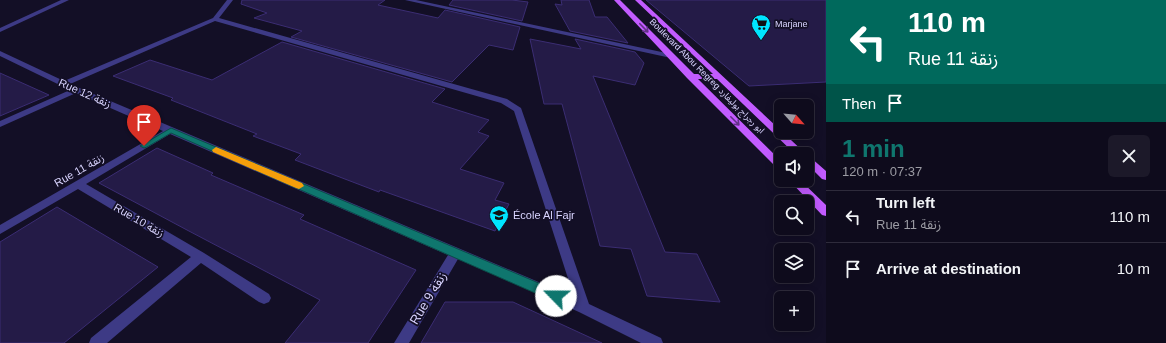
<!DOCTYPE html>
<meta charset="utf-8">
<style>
body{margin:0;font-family:Arial,"Noto Sans Arabic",sans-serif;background:#1c1929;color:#f1f3f6;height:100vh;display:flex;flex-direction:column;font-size:15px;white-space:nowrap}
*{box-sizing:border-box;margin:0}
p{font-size:13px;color:#9b9ba3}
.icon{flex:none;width:22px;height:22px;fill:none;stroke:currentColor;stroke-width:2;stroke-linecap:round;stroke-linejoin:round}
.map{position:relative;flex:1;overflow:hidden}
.panel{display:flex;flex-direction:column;background:#0e0b1c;width:340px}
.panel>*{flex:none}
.hud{background:#00695c;color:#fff;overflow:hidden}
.needle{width:26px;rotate:117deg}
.buttons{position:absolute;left:774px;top:99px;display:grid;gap:8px}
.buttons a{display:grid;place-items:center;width:40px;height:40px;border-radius:6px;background:#0e0b1c;box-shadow:0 2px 10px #0003,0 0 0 1px #2e2b3b;font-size:20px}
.pin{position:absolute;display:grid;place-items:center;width:34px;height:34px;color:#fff;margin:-41px -17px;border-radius:50% 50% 50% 0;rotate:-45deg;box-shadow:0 0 4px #0007}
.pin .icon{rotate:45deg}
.me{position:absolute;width:44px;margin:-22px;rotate:293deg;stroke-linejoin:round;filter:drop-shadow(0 0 3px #0008)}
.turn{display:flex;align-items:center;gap:14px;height:84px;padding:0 16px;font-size:18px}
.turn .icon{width:52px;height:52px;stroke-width:2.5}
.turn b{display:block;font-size:28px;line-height:34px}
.then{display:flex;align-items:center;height:38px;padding:0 16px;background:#0003;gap:8px;font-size:15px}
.round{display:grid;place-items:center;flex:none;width:42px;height:42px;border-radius:6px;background:#1c1929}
.summary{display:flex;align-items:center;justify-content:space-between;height:68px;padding:0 16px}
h1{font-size:24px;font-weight:700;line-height:30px;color:#0f766e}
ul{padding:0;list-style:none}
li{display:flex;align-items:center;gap:12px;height:52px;padding:0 16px;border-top:1px solid #2e2b3b}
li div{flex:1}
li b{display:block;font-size:15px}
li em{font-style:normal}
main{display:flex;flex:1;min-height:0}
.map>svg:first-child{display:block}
</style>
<main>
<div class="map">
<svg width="826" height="343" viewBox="0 0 826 343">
<rect width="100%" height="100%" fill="#130f26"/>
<path fill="#241b47" stroke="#3b2d73" d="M242,0H385L378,5L438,18L445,10L520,27L513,50L489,45L452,82L291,37L302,31L254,18L267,13L241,4Z
M453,0H512L528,2L522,21L449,5Z
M561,0H589L595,17H607L628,43L570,31L555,4L562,5Z
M646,0H826V82L749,86Z
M530,39L581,49L575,39L635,52L644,63L635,85L593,76L665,252L697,254L720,302L647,296L631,249L600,246L562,104H544Z
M282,42L445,89L432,102L489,120L478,132L489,136L460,169L504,183L495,200L509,204L495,231L380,190L379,192L295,160L301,154L253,136L257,134L171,100L173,98L113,76L150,60L212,80Z
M0,73L49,95L0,116Z
M157,148L213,173L211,175L304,215L300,219L416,270L368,343H285L320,300L187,230L99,183Z
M57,207L158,267L64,343H0V242Z
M445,302H513L602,343H421Z"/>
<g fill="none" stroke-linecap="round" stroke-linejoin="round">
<path fill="#3d3a85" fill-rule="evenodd" d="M61,0H69L0,32V28Z
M227,0H233L219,18L507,99L521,108L589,304L661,338L663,343H641L579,312L458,259L409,343H394L448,255L170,134L86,184L204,253L269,294L271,298L269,302L264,304L259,302L201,263L107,343H89L91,338L191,257L78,189L0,234V225L163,131L76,93L0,127V121L70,90L0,56V51L64,81L213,18ZM215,21L501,103L514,111L574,297L70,84Z
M405,0H416L671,54L674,56L671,58Z"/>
<path fill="#c25bff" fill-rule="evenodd" d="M614,0H620L694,74H713L635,0H641L806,154H795L717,79H698L781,161V170L778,169L687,78Z
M807,156L810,157L826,171V180L822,179L807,164Z
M789,180H800L826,205V216L822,215Z"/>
</g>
<defs><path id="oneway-shaft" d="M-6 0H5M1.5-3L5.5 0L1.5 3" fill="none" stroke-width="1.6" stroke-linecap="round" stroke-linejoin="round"/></defs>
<g stroke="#623188">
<use href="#oneway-shaft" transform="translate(644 28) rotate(46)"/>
<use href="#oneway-shaft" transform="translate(735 121) rotate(45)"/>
</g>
<path fill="#0f766e" stroke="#0a4d48" d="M171,128L560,292L562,296L560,300L556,301L551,300L171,133L147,147L144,148L140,146Z"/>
<path fill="#f59e0b" d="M216,147L302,183L304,186L299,189L296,188L213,152L212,150Z"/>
<defs>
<g id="supermarket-pin" transform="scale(1)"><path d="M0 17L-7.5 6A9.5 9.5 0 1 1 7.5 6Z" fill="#00e5ff" stroke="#130f26"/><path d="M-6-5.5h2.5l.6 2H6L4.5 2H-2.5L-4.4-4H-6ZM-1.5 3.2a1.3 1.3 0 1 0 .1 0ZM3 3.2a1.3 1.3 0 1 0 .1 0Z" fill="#111"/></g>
<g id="school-pin" transform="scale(1)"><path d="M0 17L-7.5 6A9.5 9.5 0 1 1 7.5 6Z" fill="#00e5ff" stroke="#130f26"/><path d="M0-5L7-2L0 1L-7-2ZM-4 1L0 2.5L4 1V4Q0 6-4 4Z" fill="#111"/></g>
</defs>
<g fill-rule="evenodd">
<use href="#supermarket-pin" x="761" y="24"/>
<use href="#school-pin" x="499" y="215"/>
</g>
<g text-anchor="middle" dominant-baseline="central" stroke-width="3.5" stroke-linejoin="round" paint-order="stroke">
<g font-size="9" fill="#d9d4ff" stroke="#130f26" text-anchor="start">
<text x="775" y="24">Marjane</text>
</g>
<g font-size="9" fill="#d9d4ff" stroke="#130f26">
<text transform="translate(707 76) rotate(45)">Boulevard Abou Regreg ابو رجراج بوليفارد</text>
</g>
<g font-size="11" fill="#d9d4ff" stroke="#130f26">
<text transform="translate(85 93) rotate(24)">Rue 12 زنقة</text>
<text transform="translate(79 170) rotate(-30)">Rue 11 زنقة</text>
<text transform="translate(139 220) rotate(30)">Rue 10 زنقة</text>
</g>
<g font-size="11" fill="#d9d4ff" stroke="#130f26" text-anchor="start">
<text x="513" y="215">École Al Fajr</text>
</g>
<g font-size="13" fill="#d9d4ff" stroke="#130f26">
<text transform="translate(428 298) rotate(-59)">Rue 9 زنقة</text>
</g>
</g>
</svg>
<div class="buttons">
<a><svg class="needle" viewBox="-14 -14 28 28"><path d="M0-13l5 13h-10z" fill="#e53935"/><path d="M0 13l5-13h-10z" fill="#9b9ba3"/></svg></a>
<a><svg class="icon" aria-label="sound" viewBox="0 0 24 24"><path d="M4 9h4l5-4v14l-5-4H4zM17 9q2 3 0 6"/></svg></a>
<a><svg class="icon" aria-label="search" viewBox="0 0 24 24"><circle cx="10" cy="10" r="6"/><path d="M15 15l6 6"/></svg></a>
<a><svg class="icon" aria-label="layers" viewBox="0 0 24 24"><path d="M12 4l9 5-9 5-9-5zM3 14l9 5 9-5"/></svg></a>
<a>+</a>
</div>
<div class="pin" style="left:144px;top:146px;background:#d93025"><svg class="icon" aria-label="arrive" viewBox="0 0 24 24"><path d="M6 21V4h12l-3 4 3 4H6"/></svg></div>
<svg class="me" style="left:556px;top:296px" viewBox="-20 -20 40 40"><circle r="19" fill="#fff"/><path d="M0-13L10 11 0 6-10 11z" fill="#0f766e"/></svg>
</div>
<section class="panel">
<div class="hud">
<div class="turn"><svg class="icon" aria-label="left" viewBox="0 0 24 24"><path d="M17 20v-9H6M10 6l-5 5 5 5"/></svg><div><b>110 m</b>Rue 11 زنقة</div></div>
<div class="then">Then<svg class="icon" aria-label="arrive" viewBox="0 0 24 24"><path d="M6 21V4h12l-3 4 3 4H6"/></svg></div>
</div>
<div class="summary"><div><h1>1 min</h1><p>120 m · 07:37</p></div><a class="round"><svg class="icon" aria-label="close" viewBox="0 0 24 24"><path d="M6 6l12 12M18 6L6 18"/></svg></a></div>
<ul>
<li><svg class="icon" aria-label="left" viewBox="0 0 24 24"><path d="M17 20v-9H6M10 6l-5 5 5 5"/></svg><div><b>Turn left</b><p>Rue 11 زنقة</p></div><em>110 m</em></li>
<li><svg class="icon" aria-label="arrive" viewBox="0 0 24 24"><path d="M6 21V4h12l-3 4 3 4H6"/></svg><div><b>Arrive at destination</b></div><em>10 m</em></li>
</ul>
</section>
</main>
